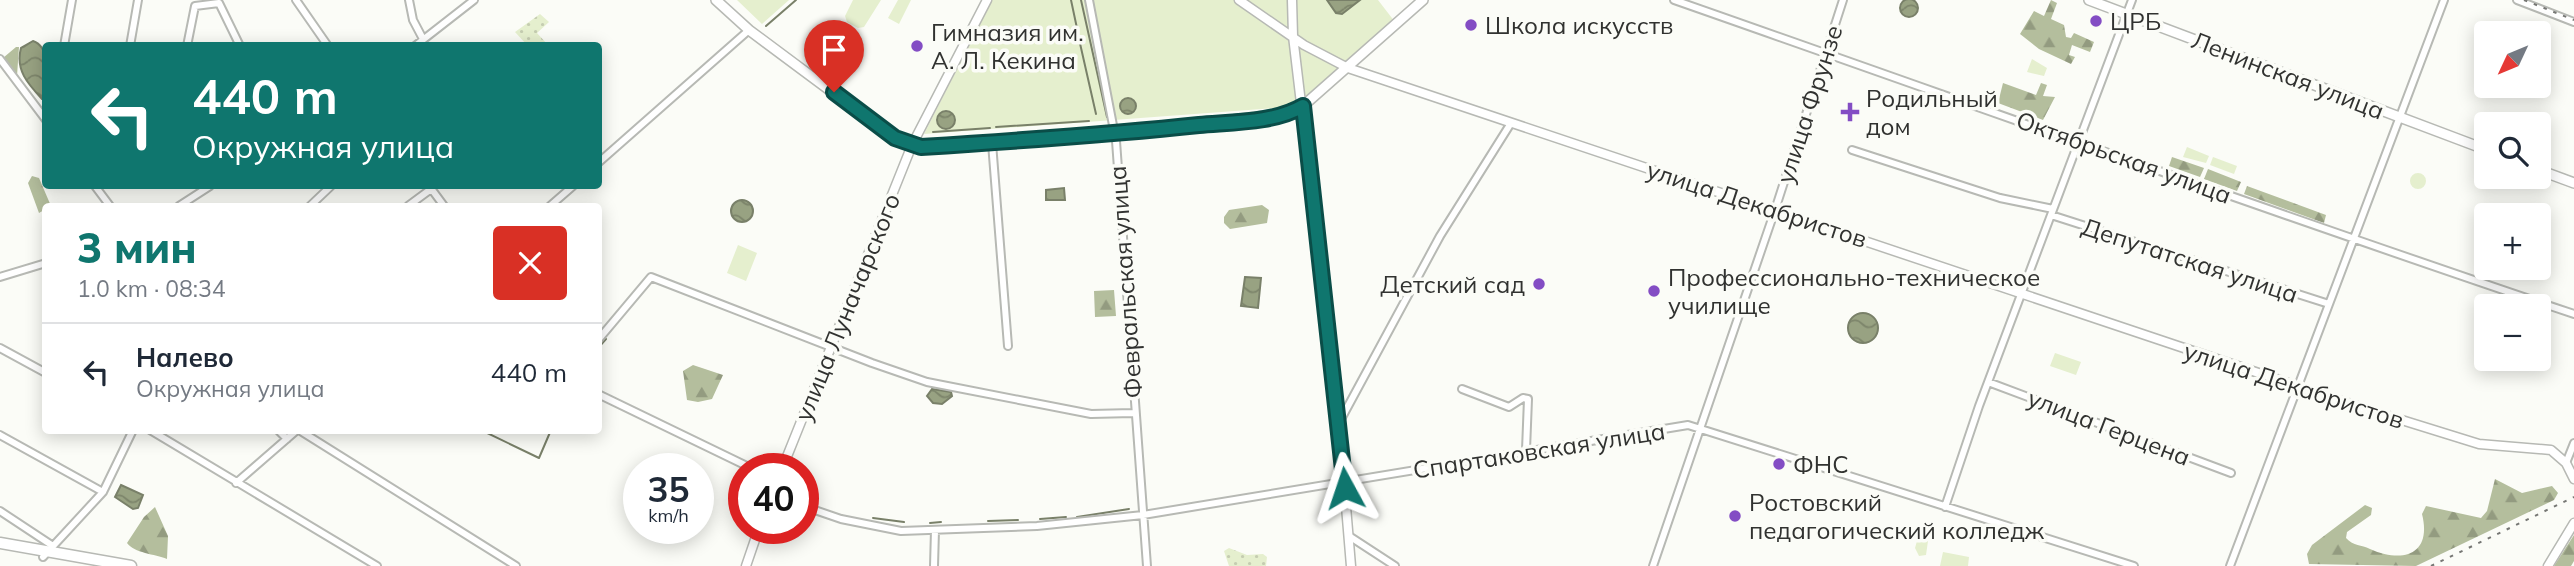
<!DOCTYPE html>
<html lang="ru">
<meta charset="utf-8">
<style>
body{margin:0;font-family:Mulish,sans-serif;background:#f2f2f3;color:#1f2937;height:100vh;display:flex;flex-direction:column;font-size:26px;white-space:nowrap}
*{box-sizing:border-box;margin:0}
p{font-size:23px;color:#747a83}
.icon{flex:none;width:38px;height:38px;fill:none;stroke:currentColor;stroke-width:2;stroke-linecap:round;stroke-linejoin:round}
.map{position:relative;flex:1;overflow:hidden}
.sheet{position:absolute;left:42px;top:203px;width:560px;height:231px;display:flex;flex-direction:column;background:#fff;border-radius:7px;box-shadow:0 4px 18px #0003}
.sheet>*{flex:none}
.guide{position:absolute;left:42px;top:42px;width:560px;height:147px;border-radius:7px;box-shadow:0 4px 18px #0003;background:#0f766e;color:#fff;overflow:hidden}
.needle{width:46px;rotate:226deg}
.fabs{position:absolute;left:2474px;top:21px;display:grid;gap:14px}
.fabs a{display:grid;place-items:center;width:77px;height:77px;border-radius:7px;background:#fff;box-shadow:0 4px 18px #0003;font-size:35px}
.speed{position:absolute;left:623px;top:453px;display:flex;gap:14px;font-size:35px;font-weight:700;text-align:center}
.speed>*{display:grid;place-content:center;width:91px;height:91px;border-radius:50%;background:#fff;box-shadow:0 4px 18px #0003;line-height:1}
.speed small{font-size:18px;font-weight:400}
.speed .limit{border:10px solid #d22;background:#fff;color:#111}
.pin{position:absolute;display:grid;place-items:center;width:60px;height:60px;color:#fff;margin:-72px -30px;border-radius:50% 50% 50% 0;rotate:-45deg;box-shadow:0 0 7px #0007}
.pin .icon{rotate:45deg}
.me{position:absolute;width:77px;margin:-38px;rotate:355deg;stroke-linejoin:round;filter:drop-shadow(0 0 5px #0008)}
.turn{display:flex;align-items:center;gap:24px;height:147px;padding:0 35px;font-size:32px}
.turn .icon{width:91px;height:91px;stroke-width:2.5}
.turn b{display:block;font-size:49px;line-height:60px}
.round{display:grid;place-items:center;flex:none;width:74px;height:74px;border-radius:7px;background:#f2f2f3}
.overview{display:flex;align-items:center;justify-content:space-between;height:119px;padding:0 35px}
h1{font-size:42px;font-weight:800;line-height:52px;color:#0f766e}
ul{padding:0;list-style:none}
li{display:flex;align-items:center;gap:21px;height:98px;padding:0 35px;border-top:2px solid #e0e1e3}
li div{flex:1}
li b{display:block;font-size:26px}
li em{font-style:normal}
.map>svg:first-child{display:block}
</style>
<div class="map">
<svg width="2574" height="566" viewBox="0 0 2574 566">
<defs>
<pattern id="forest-firs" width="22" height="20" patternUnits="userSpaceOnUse" patternTransform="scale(1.75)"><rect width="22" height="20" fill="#b4be9d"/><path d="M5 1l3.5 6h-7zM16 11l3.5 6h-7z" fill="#939b80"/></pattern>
<pattern id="garden-dots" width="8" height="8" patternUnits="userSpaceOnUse" patternTransform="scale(1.75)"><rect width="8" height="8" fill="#e5efce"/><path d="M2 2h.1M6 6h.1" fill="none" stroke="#c5cdb1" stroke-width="1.8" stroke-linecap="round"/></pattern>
<pattern id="water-waves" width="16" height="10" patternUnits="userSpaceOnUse" patternTransform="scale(1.75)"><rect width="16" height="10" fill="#98a282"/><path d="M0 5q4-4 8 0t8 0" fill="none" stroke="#7d856b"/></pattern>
</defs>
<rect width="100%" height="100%" fill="#fbfcf7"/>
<path fill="#e5efce" d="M737,0H789L762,24Z
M853,0H881L864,27L858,28L847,22L845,16Z
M898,0H911L899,24L888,18Z
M992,0H1378L1395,22L1303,106L924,134Z
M2032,59L2047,68L2044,76L2027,72Z
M2187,147L2209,156L2206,163L2183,157Z
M2213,157L2237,166L2234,174L2210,165Z
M2410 181a8 8 0 1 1 16 0a8 8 0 1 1-16 0Z
M738,245L757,253L746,281L727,273Z
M2055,353L2081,362L2076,375L2050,366Z
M1921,527L1929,534L1926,555L1919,556L1915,548Z
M1943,552L1969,557L1968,566H1940Z"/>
<path fill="url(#forest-firs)" d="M2051,0L2057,3L2051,19L2064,25L2066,37L2071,38L2074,33L2094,42L2090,52L2072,45L2069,55L2075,57L2071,64L2039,49L2020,34L2034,11L2044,16Z
M16,47H19L17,76L3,58Z
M2003,83L2036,95L2041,83L2047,85L2043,96L2055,97L2043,120L1998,103Z
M2172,157L2204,168L2200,177L2169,166Z
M2208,169L2241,182L2237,191L2204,179Z
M32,176L39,178L51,206L39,213L28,183Z
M2247,186L2326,215L2324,223L2244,194Z
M1262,205L1269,210L1267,223L1230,229L1224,223V217L1229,210Z
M1114,290L1116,316L1095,317L1094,291Z
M693,365L723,375L712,399L698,402L687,400L683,371Z
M2495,479L2522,493L2552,486L2558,493L2554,500L2416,566L2309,564L2307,554L2312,545L2365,505L2372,508L2371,515L2347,532L2346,538C2354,547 2361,544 2370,549C2404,564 2432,554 2422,514L2426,506L2481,518L2487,511Z
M155,507L168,536L167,559C155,554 134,553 127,543L144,517Z
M2574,535V561L2571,566H2554Z"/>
<path fill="url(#garden-dots)" d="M540,14L549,22L537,33L548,45H527L515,32Z
M1229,548L1247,555L1263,554L1267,557L1266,566H1229L1224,551Z"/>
<path fill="url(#water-waves)" stroke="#798069" stroke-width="2" d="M1900 8a9 9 0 1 1 18 0a9 9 0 1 1-18 0Z
M1327,0H1360L1342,14L1336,13Z
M33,41C53,48 46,82 45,99H42C28,84 15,70 21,48Z
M1120 106a8 8 0 1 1 16 0a8 8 0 1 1-16 0Z
M937 120a9 9 0 1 1 18 0a9 9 0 1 1-18 0Z
M1064,188L1065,200H1046V190Z
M731 211a11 11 0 1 1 22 0a11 11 0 1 1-22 0Z
M1245,277L1261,278L1258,308L1241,306Z
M1848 328a15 15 0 1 1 30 0a15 15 0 1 1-30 0Z
M932,389L951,392L952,396L942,404L933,403L927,396Z
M121,485L143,495L138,508L133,509L115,497Z"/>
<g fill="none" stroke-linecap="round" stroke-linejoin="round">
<path stroke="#798069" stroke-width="2" d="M1071,0L1078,33
M1081,0L1107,117
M766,26L796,0
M1079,39L1096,114
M996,127L1089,121
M933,132L990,128
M598,348L606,339
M481,430L539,458L551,430
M1077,517L1129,509
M873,518L904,522
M1040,519L1066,517
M988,521L1018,520
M930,523L941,522"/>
<g stroke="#b7b9b4" stroke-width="10">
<path id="minor" d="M296,0L328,46
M409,0L413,20L423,39
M1089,0L1116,141L1147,566
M1674,0C1974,105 2273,213 2574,314
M2517,0L2574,22
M64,46L72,0
M130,46L138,0
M187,46L195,6L219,3L240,46
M415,46L474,0
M0,59L46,120
M992,143L1008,346
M1852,150L2000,198L2053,209
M598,163L749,30
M95,186L110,206
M430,187L444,206
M179,206L210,186
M310,206L331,186
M408,206L431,189
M550,206L573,186
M2051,215L2329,304
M0,277L46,263
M598,340L651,277L872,363L927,382L1091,414L1133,413
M0,348L46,373
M1988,382L2231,473
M1462,389L1509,407L1523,398L1528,399L1526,450
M598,394L753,469
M1340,421L1440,236L1511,123
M150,430L377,566
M278,430L287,439
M299,430L516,566
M0,435L103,492
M2566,463L2574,443
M236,483L297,430
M803,506L841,519L901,531L1037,526L1143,515L1688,425L2134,566
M1945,507L1979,406L2132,0
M0,511L53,546
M1349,536L1395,566
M43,557L103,492L133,430
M934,566L935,530
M1653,566L1775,210L1843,0
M2230,566L2444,0"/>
</g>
<g stroke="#b7b9b4" stroke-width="11">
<path id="tertiary" d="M1239,0L1304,45L1348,68L2363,408L2479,444L2551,450L2566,463L2574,479
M1292,0L1293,36L1339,423L1351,566
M782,469L912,145L987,0
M746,566L759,528
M2548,566L2574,523"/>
</g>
<g stroke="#b7b9b4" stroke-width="12">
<path id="secondary" d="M716,0L749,30L886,132L903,142L921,147L1115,134L1291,113L1303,106L1423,0
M2089,0L2487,150
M2539,170L2574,183"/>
</g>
<g stroke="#b7b9b4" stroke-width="13">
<path id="trunk" d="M0,543L131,566"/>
</g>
<use href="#minor" stroke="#fff" stroke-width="6"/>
<use href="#tertiary" stroke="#fff" stroke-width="8"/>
<use href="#secondary" stroke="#fff" stroke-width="9"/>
<use href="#trunk" stroke="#fff" stroke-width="10"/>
<path stroke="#767774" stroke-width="2" stroke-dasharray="3.5 7" stroke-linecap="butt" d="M2524,0L2574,20
M2431,566L2574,497"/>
</g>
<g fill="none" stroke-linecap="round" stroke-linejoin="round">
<g stroke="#0a4d48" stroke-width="18">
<path id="route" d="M834,92L895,138L921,147C1014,141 1106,135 1199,125C1232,122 1274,123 1303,106L1345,488"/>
</g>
<use href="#route" stroke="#0f766e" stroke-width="12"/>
</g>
<g fill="#834dc4" stroke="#fbfcf7" stroke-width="2.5">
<circle cx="2096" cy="21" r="7"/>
<circle cx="1471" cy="25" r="7"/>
<circle cx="917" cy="46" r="7"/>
<path d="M1846.5 101.5h7v7h7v7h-7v7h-7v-7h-7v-7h7z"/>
<circle cx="1539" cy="284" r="7"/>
<circle cx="1654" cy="291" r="7"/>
<circle cx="1779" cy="464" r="7"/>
<circle cx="1735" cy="516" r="7"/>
</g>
<g text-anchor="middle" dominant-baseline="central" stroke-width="7" stroke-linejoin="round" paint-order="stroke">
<g font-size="24" fill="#313230" stroke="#fbfcf7" text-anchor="start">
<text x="2110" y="21">ЦРБ</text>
<text x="1485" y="25">Школа искусств</text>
<text x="931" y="32">Гимназия им.<tspan x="931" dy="28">А. Л. Кекина</tspan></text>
<text x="1866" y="98">Родильный<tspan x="1866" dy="28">дом</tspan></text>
<text x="1668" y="277">Профессионально-техническое<tspan x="1668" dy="28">училище</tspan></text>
<text x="1525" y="284" text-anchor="end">Детский сад</text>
<text x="1793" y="464">ФНС</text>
<text x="1749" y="502">Ростовский<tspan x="1749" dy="28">педагогический колледж</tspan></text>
</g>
<g font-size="24" fill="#313230" stroke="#fbfcf7">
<text transform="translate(2288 75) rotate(21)">Ленинская улица</text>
<text transform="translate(1809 104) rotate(-72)">улица Фрунзе</text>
<text transform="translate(2124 157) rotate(20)">Октябрьская улица</text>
<text transform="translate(1757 204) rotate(18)">улица Декабристов</text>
<text transform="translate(2190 260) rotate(18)">Депутатская улица</text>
<text transform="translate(1125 282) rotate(-94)">Февральская улица</text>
<text transform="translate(847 307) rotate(-68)">улица Луначарского</text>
<text transform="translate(2294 385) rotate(18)">улица Декабристов</text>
<text transform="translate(2109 427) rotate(21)">улица Герцена</text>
<text transform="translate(1539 450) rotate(-9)">Спартаковская улица</text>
</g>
</g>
</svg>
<div class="fabs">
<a><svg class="needle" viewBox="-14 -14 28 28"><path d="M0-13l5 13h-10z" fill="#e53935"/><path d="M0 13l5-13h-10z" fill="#747a83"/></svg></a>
<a><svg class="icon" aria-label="search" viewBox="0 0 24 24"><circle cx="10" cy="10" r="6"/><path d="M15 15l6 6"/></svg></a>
<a>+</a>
<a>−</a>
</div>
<div class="speed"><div>35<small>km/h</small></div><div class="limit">40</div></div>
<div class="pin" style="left:834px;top:92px;background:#d93025"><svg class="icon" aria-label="arrive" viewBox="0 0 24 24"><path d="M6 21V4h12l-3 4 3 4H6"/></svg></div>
<svg class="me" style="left:1345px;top:488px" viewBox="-20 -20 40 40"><path d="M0-17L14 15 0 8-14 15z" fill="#0f766e" stroke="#fff" stroke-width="4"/></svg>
<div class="guide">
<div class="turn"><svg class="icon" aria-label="left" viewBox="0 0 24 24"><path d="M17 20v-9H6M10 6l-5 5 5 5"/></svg><div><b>440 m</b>Окружная улица</div></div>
</div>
<section class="sheet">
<div class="overview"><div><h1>3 мин</h1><p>1.0 km · 08:34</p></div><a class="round" style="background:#d93025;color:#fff"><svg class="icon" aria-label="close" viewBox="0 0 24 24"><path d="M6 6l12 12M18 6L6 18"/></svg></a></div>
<ul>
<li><svg class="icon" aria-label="left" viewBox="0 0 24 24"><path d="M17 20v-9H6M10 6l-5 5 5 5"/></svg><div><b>Налево</b><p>Окружная улица</p></div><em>440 m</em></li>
</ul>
</section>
</div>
